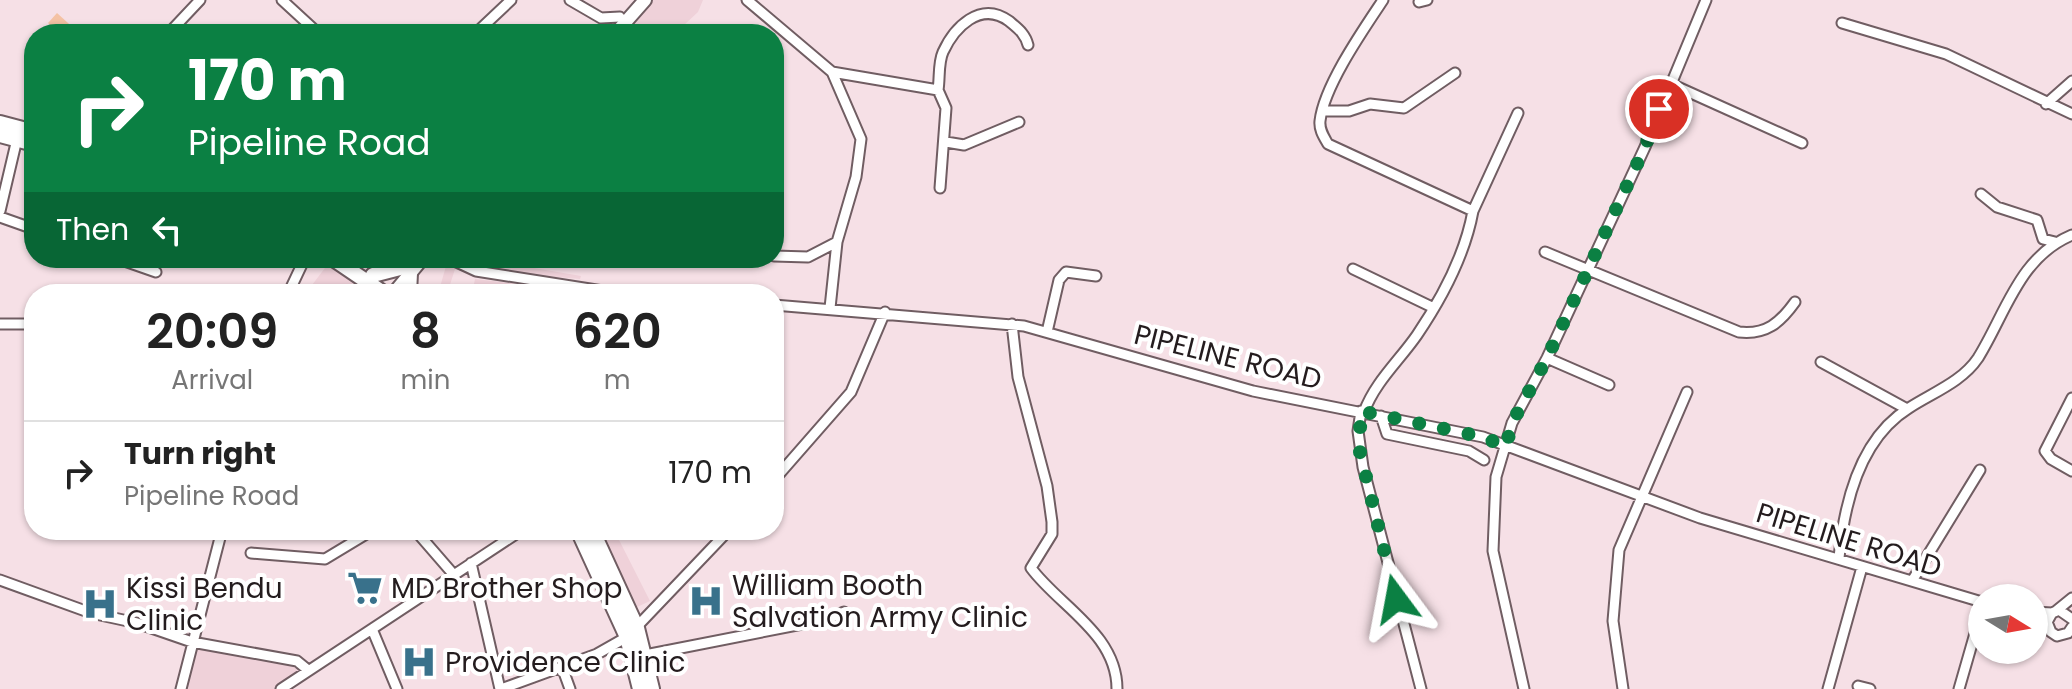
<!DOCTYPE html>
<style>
body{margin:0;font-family:Poppins,sans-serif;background:#f2f2f2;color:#222;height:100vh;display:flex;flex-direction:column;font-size:30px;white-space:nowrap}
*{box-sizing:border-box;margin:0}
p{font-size:26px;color:#767676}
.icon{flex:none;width:44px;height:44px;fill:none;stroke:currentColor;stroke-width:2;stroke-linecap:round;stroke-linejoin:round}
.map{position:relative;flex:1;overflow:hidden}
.sheet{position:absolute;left:24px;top:284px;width:760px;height:256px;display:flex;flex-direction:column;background:#fff;border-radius:32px;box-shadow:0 2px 6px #0004}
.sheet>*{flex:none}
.hud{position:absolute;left:24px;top:24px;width:760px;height:244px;border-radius:32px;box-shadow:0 2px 6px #0004;background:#0b8043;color:#fff;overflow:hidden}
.needle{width:52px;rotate:101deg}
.fabs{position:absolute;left:1968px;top:584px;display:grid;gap:16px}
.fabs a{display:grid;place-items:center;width:80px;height:80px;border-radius:50%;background:#fff;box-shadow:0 2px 6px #0004;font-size:40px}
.pin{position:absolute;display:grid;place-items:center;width:68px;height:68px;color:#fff;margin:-34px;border:4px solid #fff;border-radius:50%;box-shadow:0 2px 8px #0007}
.me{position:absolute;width:88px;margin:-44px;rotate:347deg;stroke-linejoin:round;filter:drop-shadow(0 0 6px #0008)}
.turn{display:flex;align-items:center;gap:28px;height:168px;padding:0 32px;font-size:36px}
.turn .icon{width:104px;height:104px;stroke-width:2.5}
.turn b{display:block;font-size:56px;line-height:68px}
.then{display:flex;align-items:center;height:76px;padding:0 32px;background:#0003;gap:16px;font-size:30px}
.eta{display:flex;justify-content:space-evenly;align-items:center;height:136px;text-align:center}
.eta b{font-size:48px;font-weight:600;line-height:56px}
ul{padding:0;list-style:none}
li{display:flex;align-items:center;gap:24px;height:104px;padding:0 32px;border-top:2px solid #e0e0e0}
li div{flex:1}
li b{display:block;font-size:30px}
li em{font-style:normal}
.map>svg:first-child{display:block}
</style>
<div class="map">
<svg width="2072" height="689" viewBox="0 0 2072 689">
<rect width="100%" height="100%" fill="#f6e0e6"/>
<path fill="#efd1d9" d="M640,0H703L698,12L683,26L671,25L664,34H610Z
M357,258H405L388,278Z
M430,258H453L477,271L604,292L483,278L455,269L447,294H438L446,266Z
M464,258H476L581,276L580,279L532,275L478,265Z
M328,264L367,290L364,294H322L312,285Z
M475,279L604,294H472Z
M583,530H614L650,601L637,607L627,626Z
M196,649L298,665L299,672L275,689H184Z"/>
<path fill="#f4c2a4" d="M57,13L79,33L78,34H60L48,23Z"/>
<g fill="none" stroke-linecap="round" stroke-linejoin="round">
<g stroke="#705d62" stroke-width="13">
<path id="minor" d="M282,0L319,34
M570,0L601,18L620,17
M747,0L832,72L938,90L946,108L940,188
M1419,2L1427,0
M1842,23L1946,54L2072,114
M168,34L200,0
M475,34L511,0
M1671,84L1802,143
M938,90C940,78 938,63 943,52C954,28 980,0 1009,21C1017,28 1025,33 1028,45
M2046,104L2072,81
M1324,111H1349L1370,104L1404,108L1455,73
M946,142L964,145L1019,122
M1981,194L1997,207L2037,220L2043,239L2055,242
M0,211L17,139
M1473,211L1518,113
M0,217L34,229
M1545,252L1739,332C1766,335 1780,323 1795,302
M774,256L808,257L837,242
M116,258L156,272
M448,258L476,271L622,294
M1353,269L1434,308
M288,294L305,258
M774,305L1024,326L1253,391L1483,437L1700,518L1982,602
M830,308L837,242L856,177L861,139L832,72
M0,324H34
M1012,324L1018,377L1047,486L1052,522V534L1031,568C1059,606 1117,634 1117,689
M1047,332L1059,280L1066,272L1096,276
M1547,358L1609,385
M1821,362L1907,409
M2072,398L2045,451L2051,459L2072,471
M1361,411L1358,431L1363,467L1421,689
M1364,412C1375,382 1399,361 1417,335C1442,298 1465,255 1473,211L1328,144C1324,137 1319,130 1320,121C1324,86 1363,30 1383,0
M1381,416L1387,434L1469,451L1484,460
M774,480L851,392L885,312
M415,530L454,575
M251,553L325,559L373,530
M1839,558C1844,504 1859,439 1909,408C1932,393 1962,382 1978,358C2006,313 2019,257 2072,235
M471,563L500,689
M0,580L91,613L137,623L192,642L297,661L308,670
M1912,581L1980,470
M2056,611L2072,598
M2034,612L2052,613
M2034,619L2049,629
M2072,619L2059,610L2052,613L2047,622L2051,632L2057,636L2068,633L2072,627
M372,629L397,689
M645,655L828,619L844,612
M562,667L570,689
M1858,686L1870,689
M181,689L222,530
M281,689L522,530
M501,689L597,654L627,637L729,530
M1524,689L1493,551L1496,477L1512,423L1547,358L1645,147L1706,0
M1623,689L1613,621L1619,550L1687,392
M1828,689L1862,567
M1959,689L1982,609"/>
</g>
<g stroke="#705d62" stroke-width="16">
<path id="major" d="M615,34L645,0
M393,294L423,258"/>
</g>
<g stroke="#705d62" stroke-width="18">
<path id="highway" d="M0,123L34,132
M0,135L34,144
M332,258L385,294
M373,275L404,267
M409,294L410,273
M578,530L627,637L640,689
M592,530L637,628L652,689"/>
</g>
<use href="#minor" stroke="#fff" stroke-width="9"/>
<use href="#major" stroke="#fff" stroke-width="12"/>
<use href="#highway" stroke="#fff" stroke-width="14"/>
</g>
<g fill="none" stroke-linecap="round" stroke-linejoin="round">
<path stroke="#0b8043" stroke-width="14" stroke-dasharray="0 25.2" d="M1396,599L1359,448L1361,411L1483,437L1506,447L1512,423L1547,358L1645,147L1659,109"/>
</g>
<defs>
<g id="supermarket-bare" transform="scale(2.76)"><path d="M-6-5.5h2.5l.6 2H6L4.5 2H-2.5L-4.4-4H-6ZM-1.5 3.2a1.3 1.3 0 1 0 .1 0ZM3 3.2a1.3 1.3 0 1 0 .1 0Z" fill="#39718b" stroke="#fff" stroke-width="2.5" paint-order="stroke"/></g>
<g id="hospital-bare" transform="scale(2.76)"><path d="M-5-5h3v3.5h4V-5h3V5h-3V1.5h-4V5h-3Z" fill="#39718b" stroke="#fff" stroke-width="2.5" paint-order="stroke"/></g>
</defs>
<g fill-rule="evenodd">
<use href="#supermarket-bare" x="365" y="588"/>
<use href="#hospital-bare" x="706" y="601"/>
<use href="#hospital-bare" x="100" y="604"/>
<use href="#hospital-bare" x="419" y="662"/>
</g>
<g text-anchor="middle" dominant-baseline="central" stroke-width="8" stroke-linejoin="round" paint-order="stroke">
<g font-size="28" fill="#241c1e" stroke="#fff">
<text transform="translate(1228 357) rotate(14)">PIPELINE ROAD</text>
<text transform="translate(1849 540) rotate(17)">PIPELINE ROAD</text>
</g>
<g font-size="28" fill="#241c1e" stroke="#fff" text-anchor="start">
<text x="732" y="585">William Booth<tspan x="732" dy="32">Salvation Army Clinic</tspan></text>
<text x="126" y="588">Kissi Bendu<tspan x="126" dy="32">Clinic</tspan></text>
<text x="391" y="588">MD Brother Shop</text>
<text x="445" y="662">Providence Clinic</text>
</g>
</g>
</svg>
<div class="fabs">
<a><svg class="needle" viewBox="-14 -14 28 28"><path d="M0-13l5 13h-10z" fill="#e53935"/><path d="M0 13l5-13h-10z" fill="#767676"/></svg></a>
</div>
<div class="pin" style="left:1659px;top:109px;background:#d93025"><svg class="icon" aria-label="arrive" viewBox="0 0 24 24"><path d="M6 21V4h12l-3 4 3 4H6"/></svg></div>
<svg class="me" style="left:1396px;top:599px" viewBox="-20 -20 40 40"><path d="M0-17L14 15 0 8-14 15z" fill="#0b8043" stroke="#fff" stroke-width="4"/></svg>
<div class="hud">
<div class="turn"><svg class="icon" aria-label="right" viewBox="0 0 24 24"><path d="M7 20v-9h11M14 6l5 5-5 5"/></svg><div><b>170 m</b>Pipeline Road</div></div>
<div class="then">Then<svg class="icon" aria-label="left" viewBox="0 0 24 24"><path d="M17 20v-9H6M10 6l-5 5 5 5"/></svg></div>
</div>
<section class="sheet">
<div class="eta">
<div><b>20:09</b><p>Arrival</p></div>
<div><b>8</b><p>min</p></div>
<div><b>620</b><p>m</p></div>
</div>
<ul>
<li><svg class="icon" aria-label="right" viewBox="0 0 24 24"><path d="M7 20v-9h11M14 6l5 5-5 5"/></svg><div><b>Turn right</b><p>Pipeline Road</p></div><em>170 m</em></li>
</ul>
</section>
</div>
